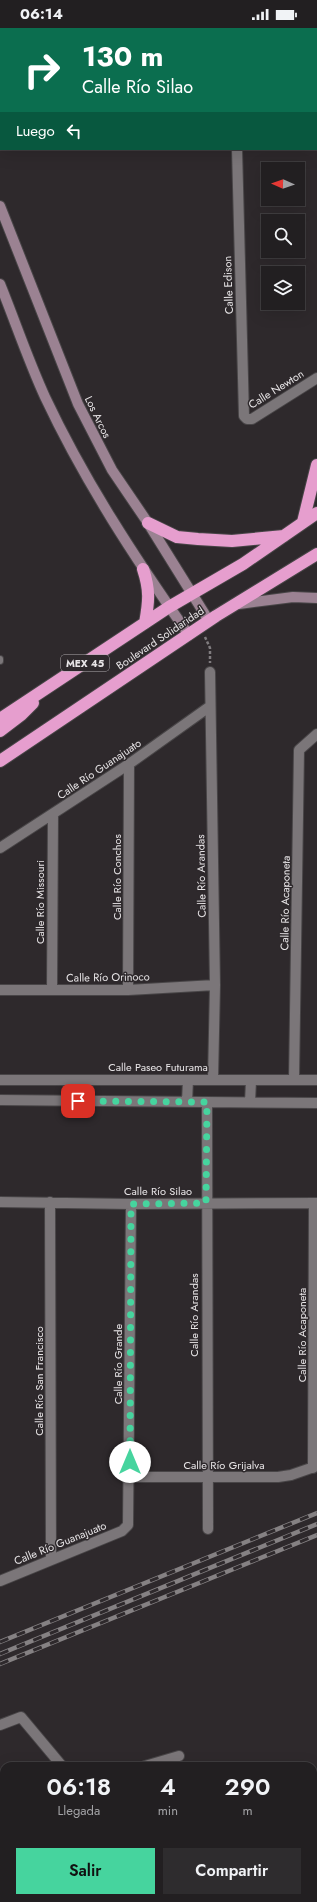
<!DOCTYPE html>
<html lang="es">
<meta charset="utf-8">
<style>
body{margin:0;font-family:Jost,sans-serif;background:#2e2c2e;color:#f1f3f6;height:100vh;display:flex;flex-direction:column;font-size:15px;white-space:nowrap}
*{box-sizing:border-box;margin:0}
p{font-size:13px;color:#a2a2a5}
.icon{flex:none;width:22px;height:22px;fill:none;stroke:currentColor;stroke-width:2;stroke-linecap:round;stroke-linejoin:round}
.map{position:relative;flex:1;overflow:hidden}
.side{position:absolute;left:0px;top:1734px;width:317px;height:140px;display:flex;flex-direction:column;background:#221f21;border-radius:12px 12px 0 0;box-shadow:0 4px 16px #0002,0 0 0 1px #3f3d3f}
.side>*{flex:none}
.banner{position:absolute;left:0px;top:0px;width:317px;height:122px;box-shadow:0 4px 16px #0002,0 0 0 1px #3f3d3f;background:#0b6e4f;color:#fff;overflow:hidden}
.needle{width:26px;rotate:272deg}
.controls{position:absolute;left:261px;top:134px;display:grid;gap:8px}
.controls a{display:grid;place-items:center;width:44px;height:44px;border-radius:0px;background:#221f21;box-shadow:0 4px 16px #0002,0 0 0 1px #3f3d3f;font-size:20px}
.pin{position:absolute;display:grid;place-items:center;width:34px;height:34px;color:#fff;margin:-17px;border-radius:8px;box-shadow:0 2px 6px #0006}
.me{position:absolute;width:44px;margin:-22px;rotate:0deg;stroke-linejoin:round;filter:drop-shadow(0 0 3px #0008)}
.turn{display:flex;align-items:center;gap:14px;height:84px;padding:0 16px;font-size:18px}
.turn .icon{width:52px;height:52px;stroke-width:2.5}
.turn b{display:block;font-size:28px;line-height:34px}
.then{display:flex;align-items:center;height:38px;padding:0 16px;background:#0003;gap:8px;font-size:15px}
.eta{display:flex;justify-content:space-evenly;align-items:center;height:68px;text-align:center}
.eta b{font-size:24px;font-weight:600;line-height:28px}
.button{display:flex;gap:8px;margin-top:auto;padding:8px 16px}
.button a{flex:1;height:46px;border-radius:0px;background:#46d49e;color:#111;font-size:16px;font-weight:600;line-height:46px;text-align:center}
.button a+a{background:#2e2c2e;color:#f1f3f6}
.status{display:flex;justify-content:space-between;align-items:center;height:28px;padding:0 20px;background:#221f21;direction:ltr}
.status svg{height:11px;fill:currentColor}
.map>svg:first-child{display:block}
</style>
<div class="status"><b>06:14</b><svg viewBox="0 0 49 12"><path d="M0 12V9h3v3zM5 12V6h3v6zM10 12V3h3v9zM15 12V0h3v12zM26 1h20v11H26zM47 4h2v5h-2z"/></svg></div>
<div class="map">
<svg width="317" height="1874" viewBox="0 0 317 1874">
<rect width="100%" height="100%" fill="#2e292c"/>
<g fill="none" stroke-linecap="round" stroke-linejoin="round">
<g stroke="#484547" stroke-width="8">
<path id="lane" d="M0,631V633"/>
</g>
<g stroke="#484547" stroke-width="12">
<path id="street" d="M235,1V0
M316,60H317
M237,121L244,388L247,391H252L317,350
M210,644L215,957L213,1051
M0,820L129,736L209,679
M0,962H128L215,957
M52,962L53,787
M128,962L129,736
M0,1052H317
M294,1052L299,722L317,706
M0,1072L317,1075
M187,1074L188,1052
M207,1074L208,1501
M250,1074L251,1053
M0,1174L131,1176L317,1175
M50,1174L51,1532
M313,1440L314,1175
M130,1449H278L291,1447L317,1438
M0,1553L122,1503L128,1497L131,1176
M0,1697L21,1689L62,1738
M145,1738L179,1728
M0,1790L4,1789
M77,1870V1874
M169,1870V1874"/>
</g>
<g stroke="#484547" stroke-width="12">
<path id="secondary" d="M0,178L78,376L112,442L148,495L209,593
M0,256C15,293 28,332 45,369C85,454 135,530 189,607
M239,576L293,569L317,570"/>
</g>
<g stroke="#484547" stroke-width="14">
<path id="highway" d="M303,494L317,437
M148,495L177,509L198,511L232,513L284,508
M143,541C150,562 149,573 145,595
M0,691L169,579L243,536L317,485
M0,703L21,687L33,675
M0,733L216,588L317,526"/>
</g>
<path stroke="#807c7f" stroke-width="2.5" stroke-dasharray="3 2" stroke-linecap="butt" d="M205,609L210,620V635"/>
<use href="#lane" stroke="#7b7679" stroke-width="6"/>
<use href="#street" stroke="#7b7679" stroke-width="10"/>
<use href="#secondary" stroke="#9b8292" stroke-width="10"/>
<use href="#highway" stroke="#e69ece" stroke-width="12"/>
<g stroke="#858183" stroke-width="4.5">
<path id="rail" d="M0,1614L317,1485
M0,1626L317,1496
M0,1636L317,1507"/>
</g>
<use href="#rail" stroke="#2e292c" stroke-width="3" stroke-dasharray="9" stroke-linecap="butt"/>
</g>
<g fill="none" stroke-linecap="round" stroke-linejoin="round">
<path stroke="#46d49e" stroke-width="7" stroke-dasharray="0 12.6" d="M78,1073L207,1074L206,1175L131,1176L130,1434"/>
</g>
<g text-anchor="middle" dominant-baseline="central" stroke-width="3" stroke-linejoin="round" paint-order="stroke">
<rect fill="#2e292c" stroke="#b0adaf" stroke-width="1" x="61" y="627" width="48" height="16" rx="3"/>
<g font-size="10" font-weight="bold" fill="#e8e5e7">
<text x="85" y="635">MEX 45</text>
</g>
<g font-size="11" fill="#e8e5e7" stroke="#2e292c">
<text transform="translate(228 257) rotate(-92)">Calle Edison</text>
<text transform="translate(276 361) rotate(-32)">Calle Newton</text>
<text transform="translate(98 389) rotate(64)">Los Arcos</text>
<text transform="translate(160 610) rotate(-34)">Boulevard Solidaridad</text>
<text transform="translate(99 741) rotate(-34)">Calle Río Guanajuato</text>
<text transform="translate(201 848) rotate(-91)">Calle Río Arandas</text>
<text transform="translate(117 849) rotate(-90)">Calle Río Conchos</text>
<text transform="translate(40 874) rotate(-90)">Calle Río Missouri</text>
<text transform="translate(285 875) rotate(-89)">Calle Río Acaponeta</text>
<text transform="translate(108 949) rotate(-1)">Calle Río Orinoco</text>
<text x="158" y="1039">Calle Paseo Futurama</text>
<text x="158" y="1163">Calle Río Silao</text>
<text transform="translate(194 1287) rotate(-90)">Calle Río Arandas</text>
<text transform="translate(302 1307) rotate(-90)">Calle Río Acaponeta</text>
<text transform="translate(118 1336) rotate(-90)">Calle Río Grande</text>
<text transform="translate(39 1353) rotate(-90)">Calle Río San Francisco</text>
<text x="224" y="1437">Calle Río Grijalva</text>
<text transform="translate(60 1515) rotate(-22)">Calle Río Guanajuato</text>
</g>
</g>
</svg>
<div class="controls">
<a><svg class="needle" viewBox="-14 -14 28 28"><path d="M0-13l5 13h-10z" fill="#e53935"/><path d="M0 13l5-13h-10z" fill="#a2a2a5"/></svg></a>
<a><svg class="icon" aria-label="search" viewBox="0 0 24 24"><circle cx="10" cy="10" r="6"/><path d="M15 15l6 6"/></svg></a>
<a><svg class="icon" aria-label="layers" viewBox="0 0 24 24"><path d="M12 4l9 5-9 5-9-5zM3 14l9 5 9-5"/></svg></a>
</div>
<div class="pin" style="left:78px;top:1073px;background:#d93025"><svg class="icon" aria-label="arrive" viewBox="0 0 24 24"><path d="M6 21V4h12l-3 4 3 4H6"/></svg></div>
<svg class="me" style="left:130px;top:1434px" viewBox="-20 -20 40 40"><circle r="19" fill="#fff"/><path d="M0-13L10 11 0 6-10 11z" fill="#46d49e"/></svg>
<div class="banner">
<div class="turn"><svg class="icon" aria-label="right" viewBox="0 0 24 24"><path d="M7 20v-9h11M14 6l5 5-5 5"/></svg><div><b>130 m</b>Calle Río Silao</div></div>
<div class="then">Luego<svg class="icon" aria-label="left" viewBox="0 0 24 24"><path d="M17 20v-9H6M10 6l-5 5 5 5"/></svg></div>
</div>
<section class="side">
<div class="eta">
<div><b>06:18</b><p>Llegada</p></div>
<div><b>4</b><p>min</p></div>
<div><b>290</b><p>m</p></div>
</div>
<div class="button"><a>Salir</a><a>Compartir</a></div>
</section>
</div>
